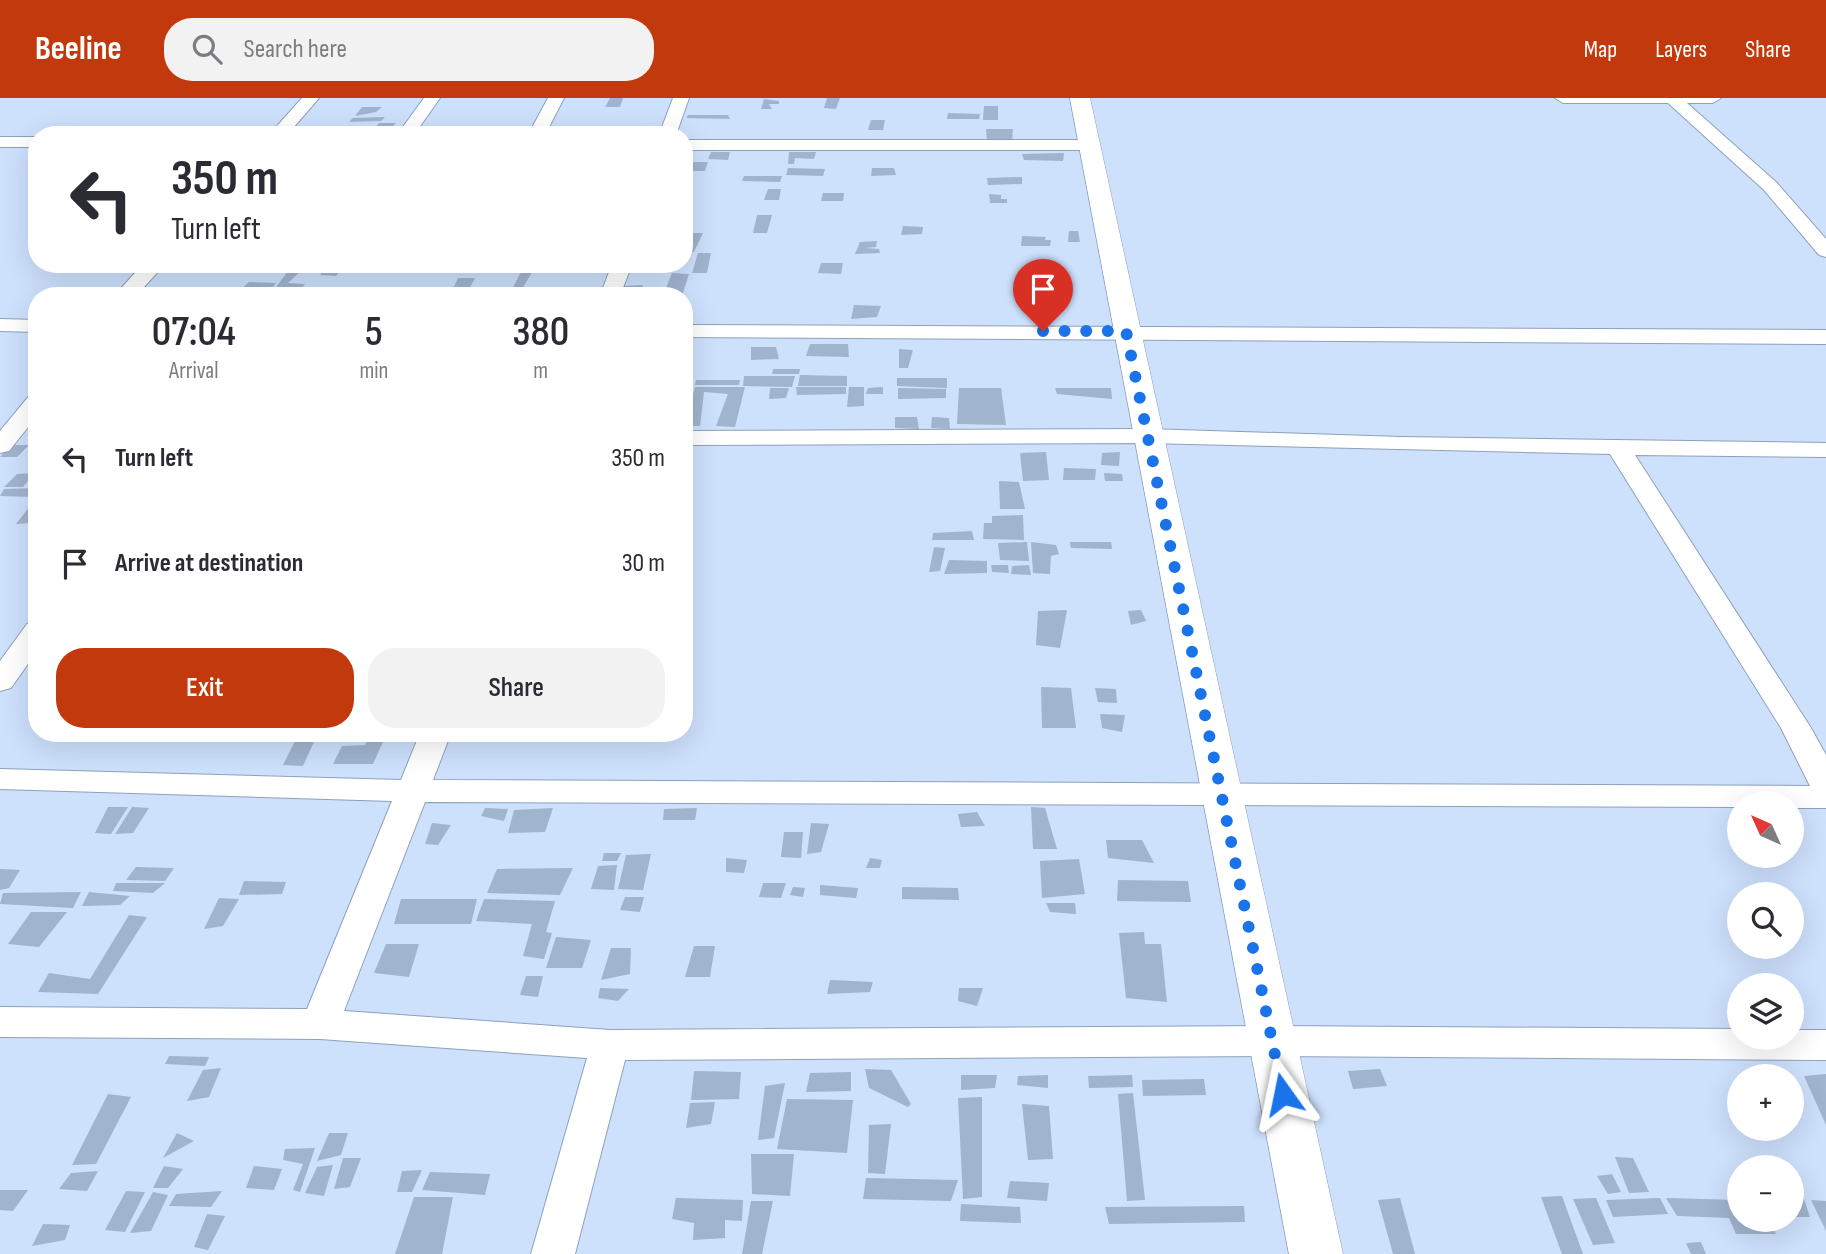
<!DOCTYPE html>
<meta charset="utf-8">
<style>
body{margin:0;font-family:"Sofia Sans Condensed",sans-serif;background:#f2f2f3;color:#2b2b33;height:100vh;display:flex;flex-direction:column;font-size:26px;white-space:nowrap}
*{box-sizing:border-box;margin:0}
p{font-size:23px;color:#7c7c81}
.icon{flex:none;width:38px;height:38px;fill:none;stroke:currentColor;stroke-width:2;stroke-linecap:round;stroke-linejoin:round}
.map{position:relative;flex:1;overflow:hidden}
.drawer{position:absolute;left:28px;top:189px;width:665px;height:455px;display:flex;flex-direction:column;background:#fff;border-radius:28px;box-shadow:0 7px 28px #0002}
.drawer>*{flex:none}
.hud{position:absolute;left:28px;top:28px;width:665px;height:147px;border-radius:28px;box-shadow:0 7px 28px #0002;background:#fff;color:#2b2b33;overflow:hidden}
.needle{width:46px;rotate:315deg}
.tools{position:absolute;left:1727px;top:693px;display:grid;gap:14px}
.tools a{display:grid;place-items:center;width:77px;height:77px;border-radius:50%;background:#fff;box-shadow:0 7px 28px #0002;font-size:35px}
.pin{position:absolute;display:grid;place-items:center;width:60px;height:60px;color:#fff;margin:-72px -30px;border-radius:50% 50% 50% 0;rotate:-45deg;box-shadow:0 0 7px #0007}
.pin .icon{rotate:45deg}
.me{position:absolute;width:77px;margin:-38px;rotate:348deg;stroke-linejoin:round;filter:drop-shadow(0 0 5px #0008)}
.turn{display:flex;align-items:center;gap:24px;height:147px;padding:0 28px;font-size:32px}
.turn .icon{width:91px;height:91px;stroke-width:2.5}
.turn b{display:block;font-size:49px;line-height:60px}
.eta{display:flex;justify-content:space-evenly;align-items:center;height:119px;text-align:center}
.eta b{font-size:42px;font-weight:600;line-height:49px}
.cta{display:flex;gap:14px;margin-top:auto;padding:14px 28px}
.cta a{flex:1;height:80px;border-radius:28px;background:#c2390e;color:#fff;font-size:28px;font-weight:600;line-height:80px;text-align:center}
.cta a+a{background:#f2f2f3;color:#2b2b33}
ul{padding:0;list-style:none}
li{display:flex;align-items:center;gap:21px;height:105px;padding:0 28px}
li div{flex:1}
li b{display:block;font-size:26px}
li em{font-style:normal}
header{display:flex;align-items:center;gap:42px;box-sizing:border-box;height:98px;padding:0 35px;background:#c2390e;color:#fff}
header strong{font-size:33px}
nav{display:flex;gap:38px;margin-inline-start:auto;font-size:24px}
.search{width:490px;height:63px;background:#f2f2f3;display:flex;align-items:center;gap:18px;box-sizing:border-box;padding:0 24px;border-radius:28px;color:#7c7c81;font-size:26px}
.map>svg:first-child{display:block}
</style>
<header>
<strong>Beeline</strong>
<div class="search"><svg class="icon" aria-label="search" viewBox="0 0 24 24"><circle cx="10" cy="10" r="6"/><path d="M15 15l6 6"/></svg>Search here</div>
<nav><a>Map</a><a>Layers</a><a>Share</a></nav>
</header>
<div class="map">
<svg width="1826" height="1156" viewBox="0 0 1826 1156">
<rect width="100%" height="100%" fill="#cde0fc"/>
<path fill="#a1b4ce" d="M610,0H623L620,9H605Z
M827,0H840L836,11L824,10Z
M764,1L779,3V6H769L772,11H761Z
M984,8H998V22H983Z
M362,9H382L376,14L355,18Z
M948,15L980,16L979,21H947Z
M688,17H728L730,21L686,20Z
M385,19L381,23L349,24L353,20Z
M871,22H885L883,32H868Z
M379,25H396L384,37H370Z
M986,31H1013L1012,43H987Z
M711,54H730L728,62L708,61Z
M789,54H816L814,61L795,60L794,66H788Z
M1064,55L1063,63L1024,62L1022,56Z
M684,64H708L705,73H684Z
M788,70L825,71L823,78L786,77Z
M872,70H894L896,77L871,78Z
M744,78H782L780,84L742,83Z
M1022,79V86L988,87L987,80Z
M768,91H781L779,102H764Z
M823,95H844L843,103H821Z
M989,96L1001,97V101H1007V105H990Z
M757,117H772L767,135H753Z
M903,128L923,129L922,136L901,137Z
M1069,133H1078L1080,144H1068Z
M684,135H703L694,154H684Z
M1022,138L1046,139L1045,142H1051L1050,148H1021Z
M877,143L876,149L865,150L879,151L880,155L855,156L860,144Z
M698,155H711L707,175H692Z
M821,165H843L841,176L818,175Z
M326,170H342L336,178L320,177Z
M288,173H301L288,185L305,186L300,192H274Z
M521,174H532L521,193H511Z
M672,175L689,176L683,195H664Z
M458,180H475L468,193H452Z
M249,184L276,185L270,193L240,192Z
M643,187L640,195L619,196L624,188Z
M478,189L510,190L508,194L475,193Z
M305,193H332L329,198H301Z
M423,194H451L448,198H419Z
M854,207L881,208L877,219L851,221Z
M810,246H848L849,259L806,258Z
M751,249H776L779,261L751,262Z
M899,251L913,252L908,270H899Z
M773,271H800L799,276H772Z
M800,277L847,278V288H798Z
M744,278H795L792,289L743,288Z
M897,280H947V290L897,288Z
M696,282H740L739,287H695Z
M695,289H745L735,329L716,328L728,296L704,294L700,328H684Z
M796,289H846V296L797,297Z
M849,289H864V308L847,309Z
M883,289V296H866L868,290Z
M770,290H789L786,300L769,301Z
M898,290L946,291V300L898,301Z
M959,290H1001L1006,327L957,326Z
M1055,290H1111L1112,301L1057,296Z
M895,319H917L919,331L895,330Z
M932,319L949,320L950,331L931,330Z
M11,347H29L17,359H0Z
M1046,354L1049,382L1023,383L1020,355Z
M1120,354L1119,368L1101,367L1102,355Z
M1064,370L1096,371L1095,382H1063Z
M35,375L23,389H4L17,376Z
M1104,375L1122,376L1123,383H1105Z
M999,383L1019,384L1025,411H1000Z
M37,390L33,399L0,398L4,391Z
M37,399V419L32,425L16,426Z
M1023,417L1024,442L983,441L984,425H992V418Z
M972,433L974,442H932L933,435Z
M1027,444L1029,463L1000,462L998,445Z
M1031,444L1056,447L1059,456L1051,458L1050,476L1033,475Z
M1070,444H1111L1112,451L1071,450Z
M934,449L945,450L940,473L929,474Z
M949,462L987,463V475L944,476Z
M991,467H1008L1009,475L992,474Z
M1029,467L1031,477L1011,476L1012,468Z
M1067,512L1060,550L1036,547L1038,513Z
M1141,512L1146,523L1131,527L1128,513Z
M1041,589L1071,590L1076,630H1042Z
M1095,590L1116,591L1117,605L1098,604Z
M1100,616L1125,617L1122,634L1102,630Z
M299,635H318L303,668L283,667Z
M370,635H387L373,666H333L342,648L365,647Z
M108,709H128L111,736L95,735Z
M132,709L149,710L133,735L115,736Z
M1031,709L1045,710L1057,751H1033Z
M485,710L508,711L504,723L481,718Z
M553,710L545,734L508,735L514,712Z
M697,710L695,722H663L664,711Z
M977,714L985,728L961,729L958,716Z
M432,725L451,727L438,747L425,746Z
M811,725L829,726L821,754L807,756Z
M784,734H803L801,760L781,759Z
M1106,742H1142L1154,765L1108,760Z
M604,755H621L617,763H602Z
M651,756L643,792L618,791L626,757Z
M726,760L747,762L744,775L726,774Z
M870,760L882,762L880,770H866Z
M1079,761L1085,796L1042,800L1040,763Z
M617,767L614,792L591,791L598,768Z
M136,769L174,770L165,783L126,782Z
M573,770L560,797L487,795L497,771Z
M0,771L20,772L9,790L0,792Z
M1118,782L1188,783L1191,804L1117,803Z
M244,783L286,784L282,796L239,797Z
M116,785H165L153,795L113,793Z
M763,785H786L781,800L759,799Z
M820,787L858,790L856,800L820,797Z
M793,789L805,790L803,799L790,797Z
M902,789L958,790L959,802L902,801Z
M81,794L73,810L0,806L3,795Z
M89,794L130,798L120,807L82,808Z
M625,799H644L640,814L620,812Z
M219,800L239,801L223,828L204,831Z
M401,801H477L471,826H394Z
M484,801L555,803L546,834L552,835L544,861L523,858L532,826L476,823Z
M1046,805H1075L1076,816L1050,814Z
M31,814H67L39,849L8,846Z
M129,817L147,819L98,896L38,894L49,875L90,881Z
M1144,834L1145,846H1161L1167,904L1126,900L1119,835Z
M556,839L591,842L582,870H546Z
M386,846H419L409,879L374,875Z
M694,848H715L710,879H685Z
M611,850H631L630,876L601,882Z
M526,878H543L538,899L520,897Z
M830,882L873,884L870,894L827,896Z
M600,890L629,891L618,903L598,900Z
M959,890H983L977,908L958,903Z
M169,958L209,959L205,968L165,966Z
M221,970L209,999L187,1003L203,972Z
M865,971L891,972L911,1006L908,1009L869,990Z
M1380,971L1387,988L1353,991L1348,973Z
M694,973L741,974L739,1001L691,1002Z
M851,974V993L806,994L810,975Z
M1826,976V1027L1804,978Z
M961,977H997L995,990L961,992Z
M1048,977V990L1017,987L1018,978Z
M1132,977L1133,989L1089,990L1088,978Z
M1204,981L1206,997L1143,998L1142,982Z
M785,985L774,1040L758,1042L765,988Z
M1133,995L1145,1102L1127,1103L1118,996Z
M108,996L131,999L96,1066L72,1067Z
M982,999V1099L963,1101L958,1000Z
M787,1001L853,1002L847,1055L777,1051Z
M715,1004L711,1026L686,1030L690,1005Z
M1022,1006L1049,1008L1053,1061L1028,1062Z
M891,1026L885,1076L868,1075L869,1027Z
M177,1035L194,1043L163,1060Z
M329,1035H348L341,1057L317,1063Z
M315,1050L300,1094L293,1092L303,1066L283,1062L285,1051Z
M751,1056H794L790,1098L752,1096Z
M1615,1059L1633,1060L1649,1094L1629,1095Z
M343,1060H361L350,1089L334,1091Z
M333,1067L324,1098L305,1095L317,1069Z
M164,1068L183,1071L168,1090H153Z
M254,1068L282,1071L274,1092L246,1090Z
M422,1072L412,1094H397L402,1073Z
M98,1073L87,1093L59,1091L71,1075Z
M430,1074L490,1076L485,1097L422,1092Z
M1612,1076L1621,1094L1608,1096L1597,1078Z
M866,1080L958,1082L951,1103L863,1101Z
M1010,1083L1049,1085L1047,1103L1007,1100Z
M0,1092H28L13,1113L0,1112Z
M126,1093L145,1094L125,1134L105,1132Z
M222,1093L211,1109L169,1108L176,1096Z
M153,1094L168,1097L151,1133L130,1135Z
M1562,1098L1583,1156H1562L1541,1099Z
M414,1099H453L442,1156H395Z
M676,1100L743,1102L742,1123L725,1122V1140L693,1142L694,1125L672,1121Z
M1400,1100L1415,1156H1393L1378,1102Z
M1596,1100L1615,1145L1593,1147L1573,1101Z
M1660,1100L1668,1116L1613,1119L1606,1102Z
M1666,1100L1740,1102V1122H1770L1776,1136H1736L1729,1120L1677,1118Z
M1792,1101H1804L1810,1119H1792Z
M1811,1102L1826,1103V1133Z
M751,1103H773L762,1156H742Z
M961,1106L1020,1109L1021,1125L960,1123Z
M1244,1108L1245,1124L1109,1126L1105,1109Z
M207,1116L225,1118L208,1152L194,1149Z
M43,1126L70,1127L65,1142L32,1148Z
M1701,1144L1706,1156H1691L1686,1145Z"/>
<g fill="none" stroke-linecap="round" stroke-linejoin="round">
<g stroke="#8ea1ba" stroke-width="2">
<path id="minor" d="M302,0H319L287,37H269Z
M424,0H440L414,37H397Z
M548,0H564L545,37H528Z
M673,0H689L676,37H659Z
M1555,0H1721L1713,5H1687L1776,84L1826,141V159L1819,157L1764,92L1668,5H1563Z
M0,39H37V49H0Z
M684,42H1089L1098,47L1089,52H684Z
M143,166H165L136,198H114Z
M612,166H632L620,198H600Z
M0,221L37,222V234L0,233Z
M684,227L1826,232V246L684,239Z
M37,296V318L9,353L0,355V333L29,298Z
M1148,331L1401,339L1826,345V359L1635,357L1811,630L1826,657V710H1792V705H1740V709L425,704L344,913L610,932L1272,928L1740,931V940H1792V932H1826V962L1272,958L625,962L575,1156H531L587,960L320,941L0,939V909L307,911L392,703L0,691V671L401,682L420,635H451L433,682L1810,688L1781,630L1610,356L1148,345L684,347V333Z
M37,523V553L11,590L0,593V563L27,526Z"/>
</g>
<g stroke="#8ea1ba" stroke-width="1">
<path id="tertiary" d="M1070,0H1090L1343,1156H1289Z"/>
</g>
<use href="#minor" fill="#fff" fill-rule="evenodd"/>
<use href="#tertiary" fill="#fff" fill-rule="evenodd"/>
</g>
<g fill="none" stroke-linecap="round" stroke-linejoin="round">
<path stroke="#1a73e8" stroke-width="12" stroke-dasharray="0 21.6" d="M1043,233H1126L1283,996"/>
</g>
</svg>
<div class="tools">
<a><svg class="needle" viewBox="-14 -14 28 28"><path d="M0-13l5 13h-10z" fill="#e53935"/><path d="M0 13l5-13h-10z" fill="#7c7c81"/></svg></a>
<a><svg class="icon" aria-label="search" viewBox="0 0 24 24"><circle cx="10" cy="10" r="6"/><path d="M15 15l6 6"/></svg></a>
<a><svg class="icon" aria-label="layers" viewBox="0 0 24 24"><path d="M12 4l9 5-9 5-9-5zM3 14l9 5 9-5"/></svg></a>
<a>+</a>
<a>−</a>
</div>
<div class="pin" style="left:1043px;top:233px;background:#d93025"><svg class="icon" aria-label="arrive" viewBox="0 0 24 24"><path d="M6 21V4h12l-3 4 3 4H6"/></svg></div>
<svg class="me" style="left:1283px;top:996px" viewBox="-20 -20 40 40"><path d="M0-17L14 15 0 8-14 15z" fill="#1a73e8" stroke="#fff" stroke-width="4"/></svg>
<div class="hud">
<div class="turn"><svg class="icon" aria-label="left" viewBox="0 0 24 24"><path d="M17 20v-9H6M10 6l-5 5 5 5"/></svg><div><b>350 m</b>Turn left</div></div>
</div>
<section class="drawer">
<div class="eta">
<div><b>07:04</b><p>Arrival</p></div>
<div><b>5</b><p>min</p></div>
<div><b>380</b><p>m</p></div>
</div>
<ul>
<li><svg class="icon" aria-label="left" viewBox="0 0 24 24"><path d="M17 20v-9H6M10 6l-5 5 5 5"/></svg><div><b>Turn left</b></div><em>350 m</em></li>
<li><svg class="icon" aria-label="arrive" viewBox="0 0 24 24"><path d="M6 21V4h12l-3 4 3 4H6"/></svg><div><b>Arrive at destination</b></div><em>30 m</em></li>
</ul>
<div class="cta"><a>Exit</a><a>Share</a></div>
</section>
</div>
